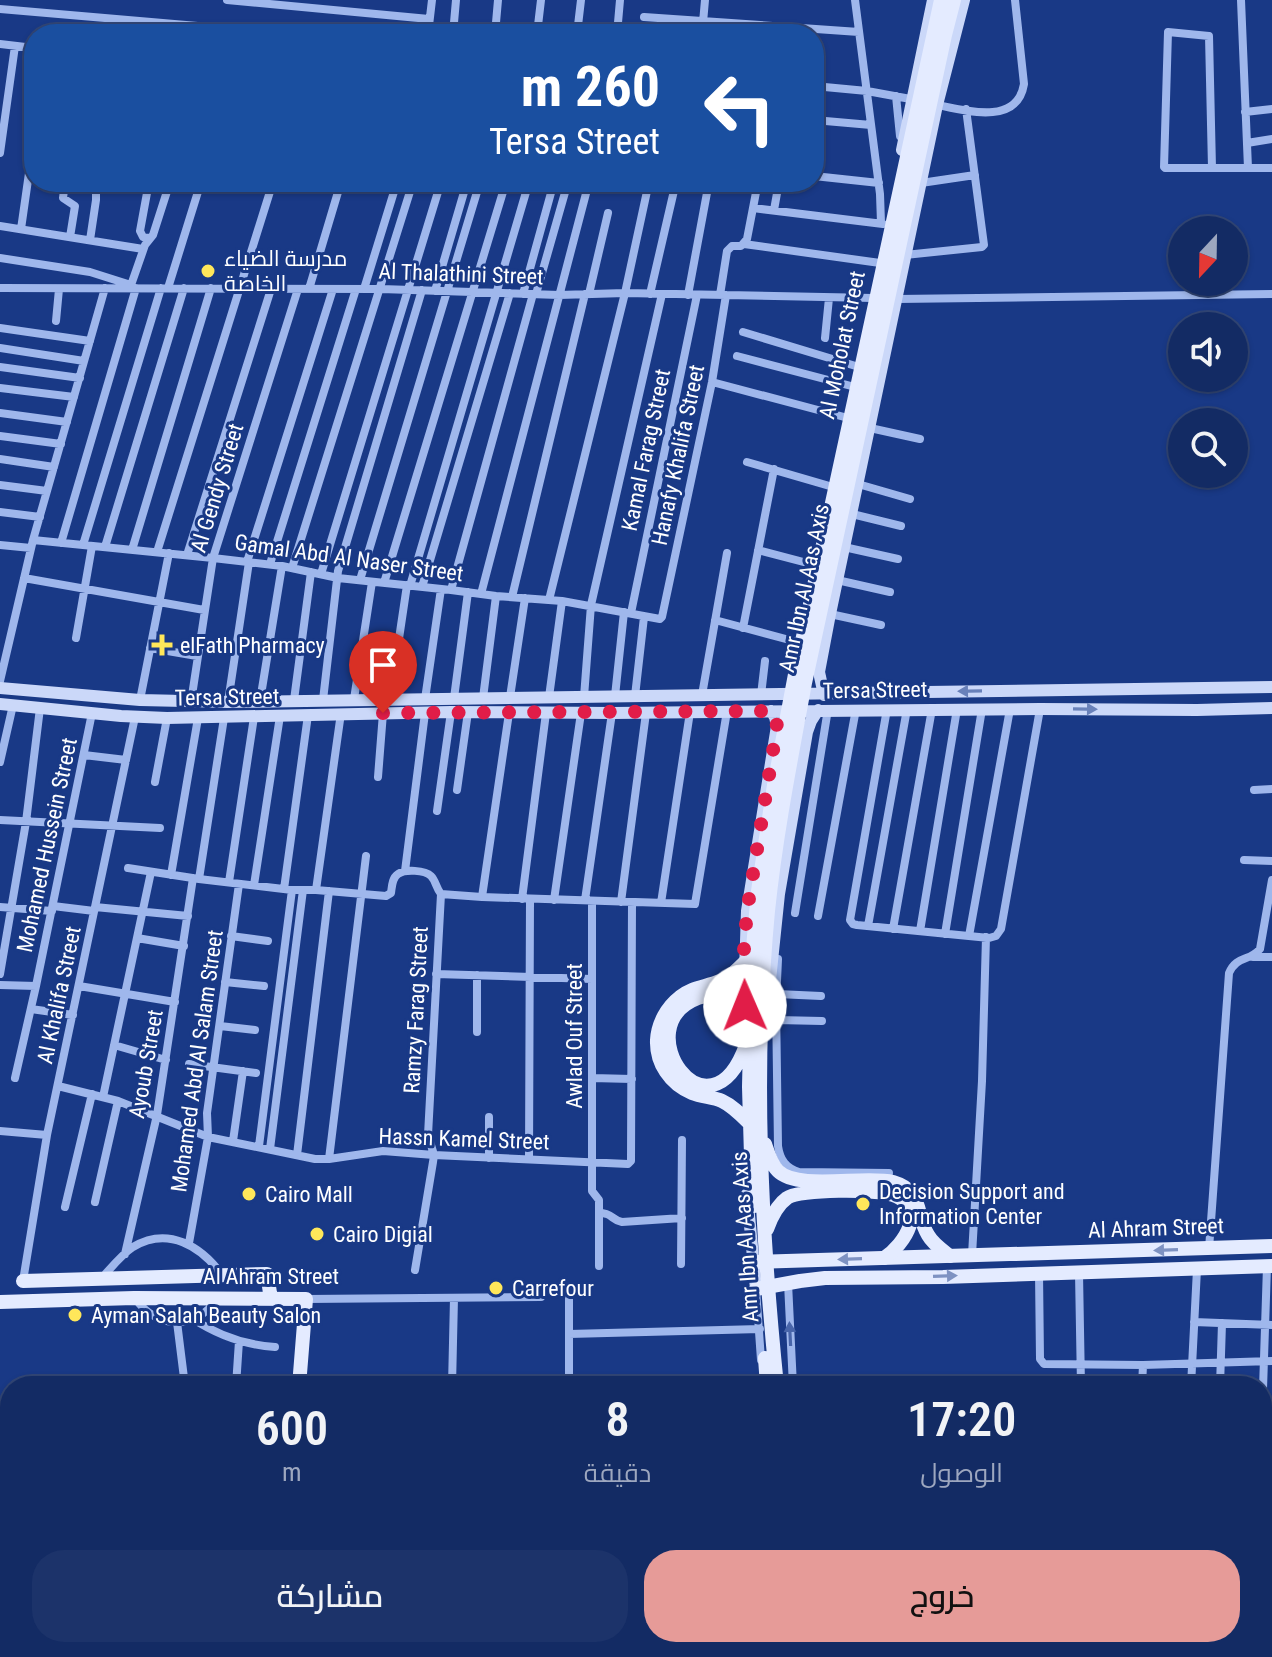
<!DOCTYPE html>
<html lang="ar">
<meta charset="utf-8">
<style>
body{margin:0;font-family:"Roboto Condensed",Cairo,sans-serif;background:#1c336a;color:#f1f3f6;direction:rtl;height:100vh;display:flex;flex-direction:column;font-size:30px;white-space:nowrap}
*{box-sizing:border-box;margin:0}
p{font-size:26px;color:#9da7bf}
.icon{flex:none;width:44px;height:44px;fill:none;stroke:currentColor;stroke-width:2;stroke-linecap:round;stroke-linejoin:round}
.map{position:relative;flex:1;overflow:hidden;direction:ltr}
.sheet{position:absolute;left:0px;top:1376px;width:1272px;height:282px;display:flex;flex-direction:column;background:#132b64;border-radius:32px 32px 0 0;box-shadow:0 2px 6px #0004,0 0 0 2px #324778;direction:rtl}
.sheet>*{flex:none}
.banner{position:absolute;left:24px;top:24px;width:800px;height:168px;border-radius:32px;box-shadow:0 2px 6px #0004,0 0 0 2px #324778;direction:rtl;background:#1a4fa0;color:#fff;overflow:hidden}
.needle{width:52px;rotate:202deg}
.controls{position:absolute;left:1168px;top:216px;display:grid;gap:16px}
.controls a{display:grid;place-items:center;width:80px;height:80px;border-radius:50%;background:#132b64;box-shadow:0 2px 6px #0004,0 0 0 2px #324778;font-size:40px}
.pin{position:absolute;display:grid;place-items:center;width:68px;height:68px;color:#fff;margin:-82px -34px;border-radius:50% 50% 50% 0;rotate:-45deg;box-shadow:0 0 8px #0007}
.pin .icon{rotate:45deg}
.me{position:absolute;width:88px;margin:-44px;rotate:359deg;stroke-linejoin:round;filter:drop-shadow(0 0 6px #0008)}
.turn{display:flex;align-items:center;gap:28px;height:168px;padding:0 32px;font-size:36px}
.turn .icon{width:104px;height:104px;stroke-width:2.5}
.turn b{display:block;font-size:56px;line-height:68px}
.eta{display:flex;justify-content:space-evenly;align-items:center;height:136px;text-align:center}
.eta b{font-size:48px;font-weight:600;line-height:56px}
.action{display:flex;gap:16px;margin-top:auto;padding:16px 32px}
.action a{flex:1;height:92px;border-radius:32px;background:#e69b98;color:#111;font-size:32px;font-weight:600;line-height:92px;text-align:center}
.action a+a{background:#1c336a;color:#f1f3f6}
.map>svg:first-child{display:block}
</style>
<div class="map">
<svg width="1272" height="1657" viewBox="0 0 1272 1657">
<rect width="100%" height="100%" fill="#193986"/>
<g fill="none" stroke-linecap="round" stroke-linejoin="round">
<path stroke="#9fb7ec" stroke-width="8" d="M227,0L429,19
M855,0L880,194L881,223
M1241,0L1248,168
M0,9L291,34
M644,17L859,32
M428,34L432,0
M453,34L456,0
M495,34L498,0
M537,34L541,0
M577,34L581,0
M617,34L620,0
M702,34L705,0
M0,44L34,48
M814,86L867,91L916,100
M896,96L900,136
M933,104C963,110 1017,127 1024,84L1015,0
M1245,112L1272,109
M814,120L871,125
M1247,143L1272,139
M0,153L15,46
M1212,168L1209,36L1168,32L1164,167L1165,168H1272
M814,176L879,183
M65,182L63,198L75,206L70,237
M921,183L975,175
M753,208L883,224
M774,210L779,182
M0,226L143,249
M21,229L34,138
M149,238L143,237L140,231L149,182
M90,240L96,200V182
M744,244L880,263
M905,255L982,247L984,245L966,109
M0,258L90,272L131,285
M0,288L381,289L559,295L625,293L873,298
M130,288L145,245L153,235L170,182
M168,288L201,182
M309,289L341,182
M364,289L397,182
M435,291L467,182
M523,294L554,182
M536,294L568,182
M589,294L608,213
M650,294L676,182
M688,295L709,182
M720,295L727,251L732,246H741L747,239L758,182
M897,299L1272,294
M56,321L59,289
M0,328L90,341
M743,332L859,367
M825,338L829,298
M0,348L84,361
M737,356L855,387
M0,367L80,378
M712,382L848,418
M0,388L74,397
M0,413L67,422
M870,428L920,439
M0,436L61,444
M0,459L54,467
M747,462L833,487
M858,484L910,499
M0,485L47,491
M0,512L40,517
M852,514L901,526
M33,540L213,558L282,566L338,578L451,590L496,596L562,601L660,619L662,617L712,382L726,295
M61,543L136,288
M0,545L31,548
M83,545L161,288
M105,547L184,288
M844,547L898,559
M132,550L211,288
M758,550L815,565
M157,552L273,182
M187,555L271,289
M247,562L333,289
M270,564L356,289
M292,568L413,182
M321,574L441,182
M24,578L204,610
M360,580L480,182
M837,580L890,592
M384,583L506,182
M410,586L529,182
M422,587L510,293
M451,590L533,294
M481,594L589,182
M512,597L585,294
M549,600L625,293L649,182
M631,613L697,295
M830,614L881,625
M715,620L797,642
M743,628L774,469
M76,638L92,546
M150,648L197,656
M0,681L33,540L105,288
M702,695L727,553
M761,695L765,661
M615,696L624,612
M635,696L644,617
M510,697L525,598
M549,697L562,601
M584,697L591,605L662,294
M454,698L468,592
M483,698L496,596
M354,699L372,582
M390,699L407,585
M425,699L441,589
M140,700L169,553
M294,700L311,572
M323,700L338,571L422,290
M260,701L282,566
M191,702L213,558L298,289
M228,702L249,562
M887,709L850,920L853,924L857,925L989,938L996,936L1001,929L1040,709
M84,755L126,760
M0,762L13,705
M378,777L383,713
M155,782L167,718
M457,790L468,712
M1254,790L1272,789
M437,811L451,712
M0,820L160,828
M1244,860L1272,861
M128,868L199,879L292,890H316L386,896L391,893C392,886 392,878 398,874C405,869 425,870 431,876C436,881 436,888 441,894L482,897L695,904L727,711
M405,871L425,713
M171,875L198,718
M199,879L224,718
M229,882L254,717
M254,885L280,716
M284,889L308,715
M316,890L341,713
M482,897L509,713
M522,899L546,713
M554,900L581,713
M585,900L612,713
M592,901V1191L599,1200V1266
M621,902L646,713
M661,903L690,712
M53,906L94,911
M0,907L52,911
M95,907L188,916
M795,913L828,709
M818,916L856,709
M868,926L907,709
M893,929L932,709
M920,931L957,709
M945,934L982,709
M231,936L268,941
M969,936L1010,709
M137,938L184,946
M1253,957H1272
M778,959L776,1003L778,1146C780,1160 786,1168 799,1172L889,1173
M0,974L26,822L40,708
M436,974L592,979
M477,975V1032
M225,982L264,986
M0,985L36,986
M79,986L175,1002
M777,994L821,996
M31,1009L73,1015
M777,1020L822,1021
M220,1026L255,1030
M114,1045L166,1060
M189,1064L256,1073
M15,1078L36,986L92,713
M592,1078L632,1079
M58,1086L118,1101L208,1137L315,1159H329L383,1151L434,1155L628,1164L631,1161L632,902
M103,1097L151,872
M489,1117V1158
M0,1131L47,1135
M233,1141L243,1071
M259,1146L292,890
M270,1149L303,890
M297,1155L329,891
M329,1159L366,856
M529,1159L530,899
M95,1202L118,1101
M65,1207L92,1094
M599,1213C613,1213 611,1220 622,1222L682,1218
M189,1243L208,1137L207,1113L239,884
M1209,1249L1229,973C1237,955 1249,962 1260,949L1272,880
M125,1254L157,1115L193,878
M972,1255L982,1081L986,937
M681,1264L682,1140
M415,1270L433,1162L434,1155L428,1135L441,894
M1039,1273L1040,1359L1044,1364L1143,1365L1272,1361
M1079,1273L1081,1386
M101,1279C111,1268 121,1255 133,1247C168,1226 201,1246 222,1275
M23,1281L47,1135L135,717
M788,1283L793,1386
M756,1289L761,1360
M569,1296V1386
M135,1298C156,1329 195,1331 217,1299
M306,1299L541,1297
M193,1319C219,1336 245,1345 275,1347
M177,1322L185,1386
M1194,1322L1272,1325
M569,1334L760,1329
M452,1378L569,1384L762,1381
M236,1386L239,1341
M452,1386L454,1298
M1142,1386L1143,1365
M1191,1386L1197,1269
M1220,1386L1222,1323
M1262,1420L1267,1266
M1262,1454H1272
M1262,1487H1272
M1262,1521L1272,1522
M1263,1621L1264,1657
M328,1648L329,1657
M518,1648L565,1657
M654,1648L713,1657
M877,1648L882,1657
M917,1648L926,1657
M1038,1648V1657
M1054,1648V1657
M1093,1648V1657
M213,1651L273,1656
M576,1657V1648
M853,1657L868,1648
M946,1657L952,1648
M996,1657L998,1648
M1181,1657V1648
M1229,1657V1648"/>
<path stroke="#cbd8f9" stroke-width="12" d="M902,150L933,0
M0,688L140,700L228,702L1272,687
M824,695L819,672L830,614L937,105L964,0
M0,704L121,716L167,718L451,712L612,713L1040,709L1197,710L1272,708
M745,972L747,911L777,726L775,717L771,711
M769,990L779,894L807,732L811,721L818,710
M747,1194L756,1289"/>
<path stroke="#e4ebff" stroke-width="14" d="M753,1262L1272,1246
M23,1281L267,1274L271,1299
M756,1289L800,1281L825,1278L943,1277L1272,1266
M0,1302L134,1298L306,1299L299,1386
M1262,1556H1272
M793,1648L794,1657
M803,1648L804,1657
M816,1648L818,1657"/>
<path stroke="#e4ebff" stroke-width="14" d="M745,962C737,970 730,977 720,981C706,987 692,987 680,997C667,1007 658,1023 657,1040C656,1063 670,1084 692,1093C702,1097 713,1097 722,1101C733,1106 742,1116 751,1125
M745,1006C731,996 715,992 698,998C624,1026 709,1148 746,1045
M765,1144C768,1153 771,1164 778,1171C798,1191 865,1175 893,1182C924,1191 915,1214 928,1235C933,1244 942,1250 950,1256
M754,1206L751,1156L749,1087L752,959L758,891L774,785L796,669L941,0
M767,1229C771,1218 777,1205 787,1198C799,1189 878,1189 893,1195C928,1208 905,1244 884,1258
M765,1358L767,1386
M777,1386C761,1229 753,1069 768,911C776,834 791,759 805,683L945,35L954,0"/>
</g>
<defs><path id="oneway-solid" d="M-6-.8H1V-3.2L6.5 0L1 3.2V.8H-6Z" transform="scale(2)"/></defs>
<g fill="#6981ba">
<use href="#oneway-solid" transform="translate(970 691) rotate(179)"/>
<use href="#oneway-solid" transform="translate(1085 709) rotate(1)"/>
</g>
<g fill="#7e92c2">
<use href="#oneway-solid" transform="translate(1166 1250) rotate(178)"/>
<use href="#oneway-solid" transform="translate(850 1259) rotate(178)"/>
<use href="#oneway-solid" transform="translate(945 1276) rotate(-2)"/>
</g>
<use fill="#4865aa" href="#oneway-solid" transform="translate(790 1334) rotate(-93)"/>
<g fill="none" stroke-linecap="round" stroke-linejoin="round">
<path stroke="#e11d48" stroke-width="14" stroke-dasharray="0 25.2" d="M383,713L771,711L775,717L777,726L747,911L744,948L745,1006"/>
</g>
<g fill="#ffe75a" stroke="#193986" stroke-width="3">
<circle cx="208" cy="271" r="8"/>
<path d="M158 633h8v8h8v8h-8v8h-8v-8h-8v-8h8z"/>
<circle cx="249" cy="1194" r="8"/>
<circle cx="863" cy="1204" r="8"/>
<circle cx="317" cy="1234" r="8"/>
<circle cx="496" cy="1288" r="8"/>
<circle cx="75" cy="1315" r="8"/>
</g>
<g text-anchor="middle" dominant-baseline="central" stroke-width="6" stroke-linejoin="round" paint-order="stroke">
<g font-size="22" fill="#fff" stroke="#193986" text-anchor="start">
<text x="224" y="258">مدرسة الضياء<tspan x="224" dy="25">الخاصة</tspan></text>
<text x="180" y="645">elFath Pharmacy</text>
<text x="879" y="1191">Decision Support and<tspan x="879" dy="25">Information Center</tspan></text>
<text x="265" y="1194">Cairo Mall</text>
<text x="333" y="1234">Cairo Digial</text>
<text x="512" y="1288">Carrefour</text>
<text x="91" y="1315">Ayman Salah Beauty Salon</text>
</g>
<g font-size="22" fill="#fff" stroke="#193986">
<text transform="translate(461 274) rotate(2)">Al Thalathini Street</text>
<text transform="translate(842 345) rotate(-78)">Al Moholat Street</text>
<text transform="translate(646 450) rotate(-78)">Kamal Farag Street</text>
<text transform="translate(678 455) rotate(-78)">Hanafy Khalifa Street</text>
<text transform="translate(217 488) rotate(-73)">Al Gendy Street</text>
<text transform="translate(349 558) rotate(8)">Gamal Abd Al Naser Street</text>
<text transform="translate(804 588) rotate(-78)">Amr Ibn Al Aas Axis</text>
<text transform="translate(875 690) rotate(-1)">Tersa Street</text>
<text transform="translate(227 697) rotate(-1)">Tersa Street</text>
<text transform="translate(47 845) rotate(-78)">Mohamed Hussein Street</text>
<text transform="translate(59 995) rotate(-78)">Al Khalifa Street</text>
<text transform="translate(416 1010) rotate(-87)">Ramzy Farag Street</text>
<text transform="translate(574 1036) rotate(-90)">Awlad Ouf Street</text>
<text transform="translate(197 1061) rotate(-82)">Mohamed Abd Al Salam Street</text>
<text transform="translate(146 1064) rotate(-80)">Ayoub Street</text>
<text transform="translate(464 1139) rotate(2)">Hassn Kamel Street</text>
<text transform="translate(1156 1228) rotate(-2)">Al Ahram Street</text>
<text transform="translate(745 1237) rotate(-94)">Amr Ibn Al Aas Axis</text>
<text x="271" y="1276">Al Ahram Street</text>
</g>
</g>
</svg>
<div class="controls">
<a><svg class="needle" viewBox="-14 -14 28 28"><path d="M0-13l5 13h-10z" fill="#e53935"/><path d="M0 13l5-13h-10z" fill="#9da7bf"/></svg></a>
<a><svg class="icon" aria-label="sound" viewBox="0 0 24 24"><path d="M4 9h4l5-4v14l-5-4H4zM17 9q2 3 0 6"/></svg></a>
<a><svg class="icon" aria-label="search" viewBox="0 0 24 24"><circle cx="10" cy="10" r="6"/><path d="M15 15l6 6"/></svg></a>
</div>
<div class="pin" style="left:383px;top:713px;background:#d93025"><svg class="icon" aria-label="arrive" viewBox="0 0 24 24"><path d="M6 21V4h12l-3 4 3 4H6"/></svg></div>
<svg class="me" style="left:745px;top:1006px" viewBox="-20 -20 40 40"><circle r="19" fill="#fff"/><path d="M0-13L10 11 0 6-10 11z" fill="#e11d48"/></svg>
<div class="banner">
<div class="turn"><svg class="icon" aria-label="left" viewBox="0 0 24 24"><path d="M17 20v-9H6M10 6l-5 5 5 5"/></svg><div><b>260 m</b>Tersa Street</div></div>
</div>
<section class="sheet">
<div class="eta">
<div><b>17:20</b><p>الوصول</p></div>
<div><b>8</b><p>دقيقة</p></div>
<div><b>600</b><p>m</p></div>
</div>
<div class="action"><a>خروج</a><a>مشاركة</a></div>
</section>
</div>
